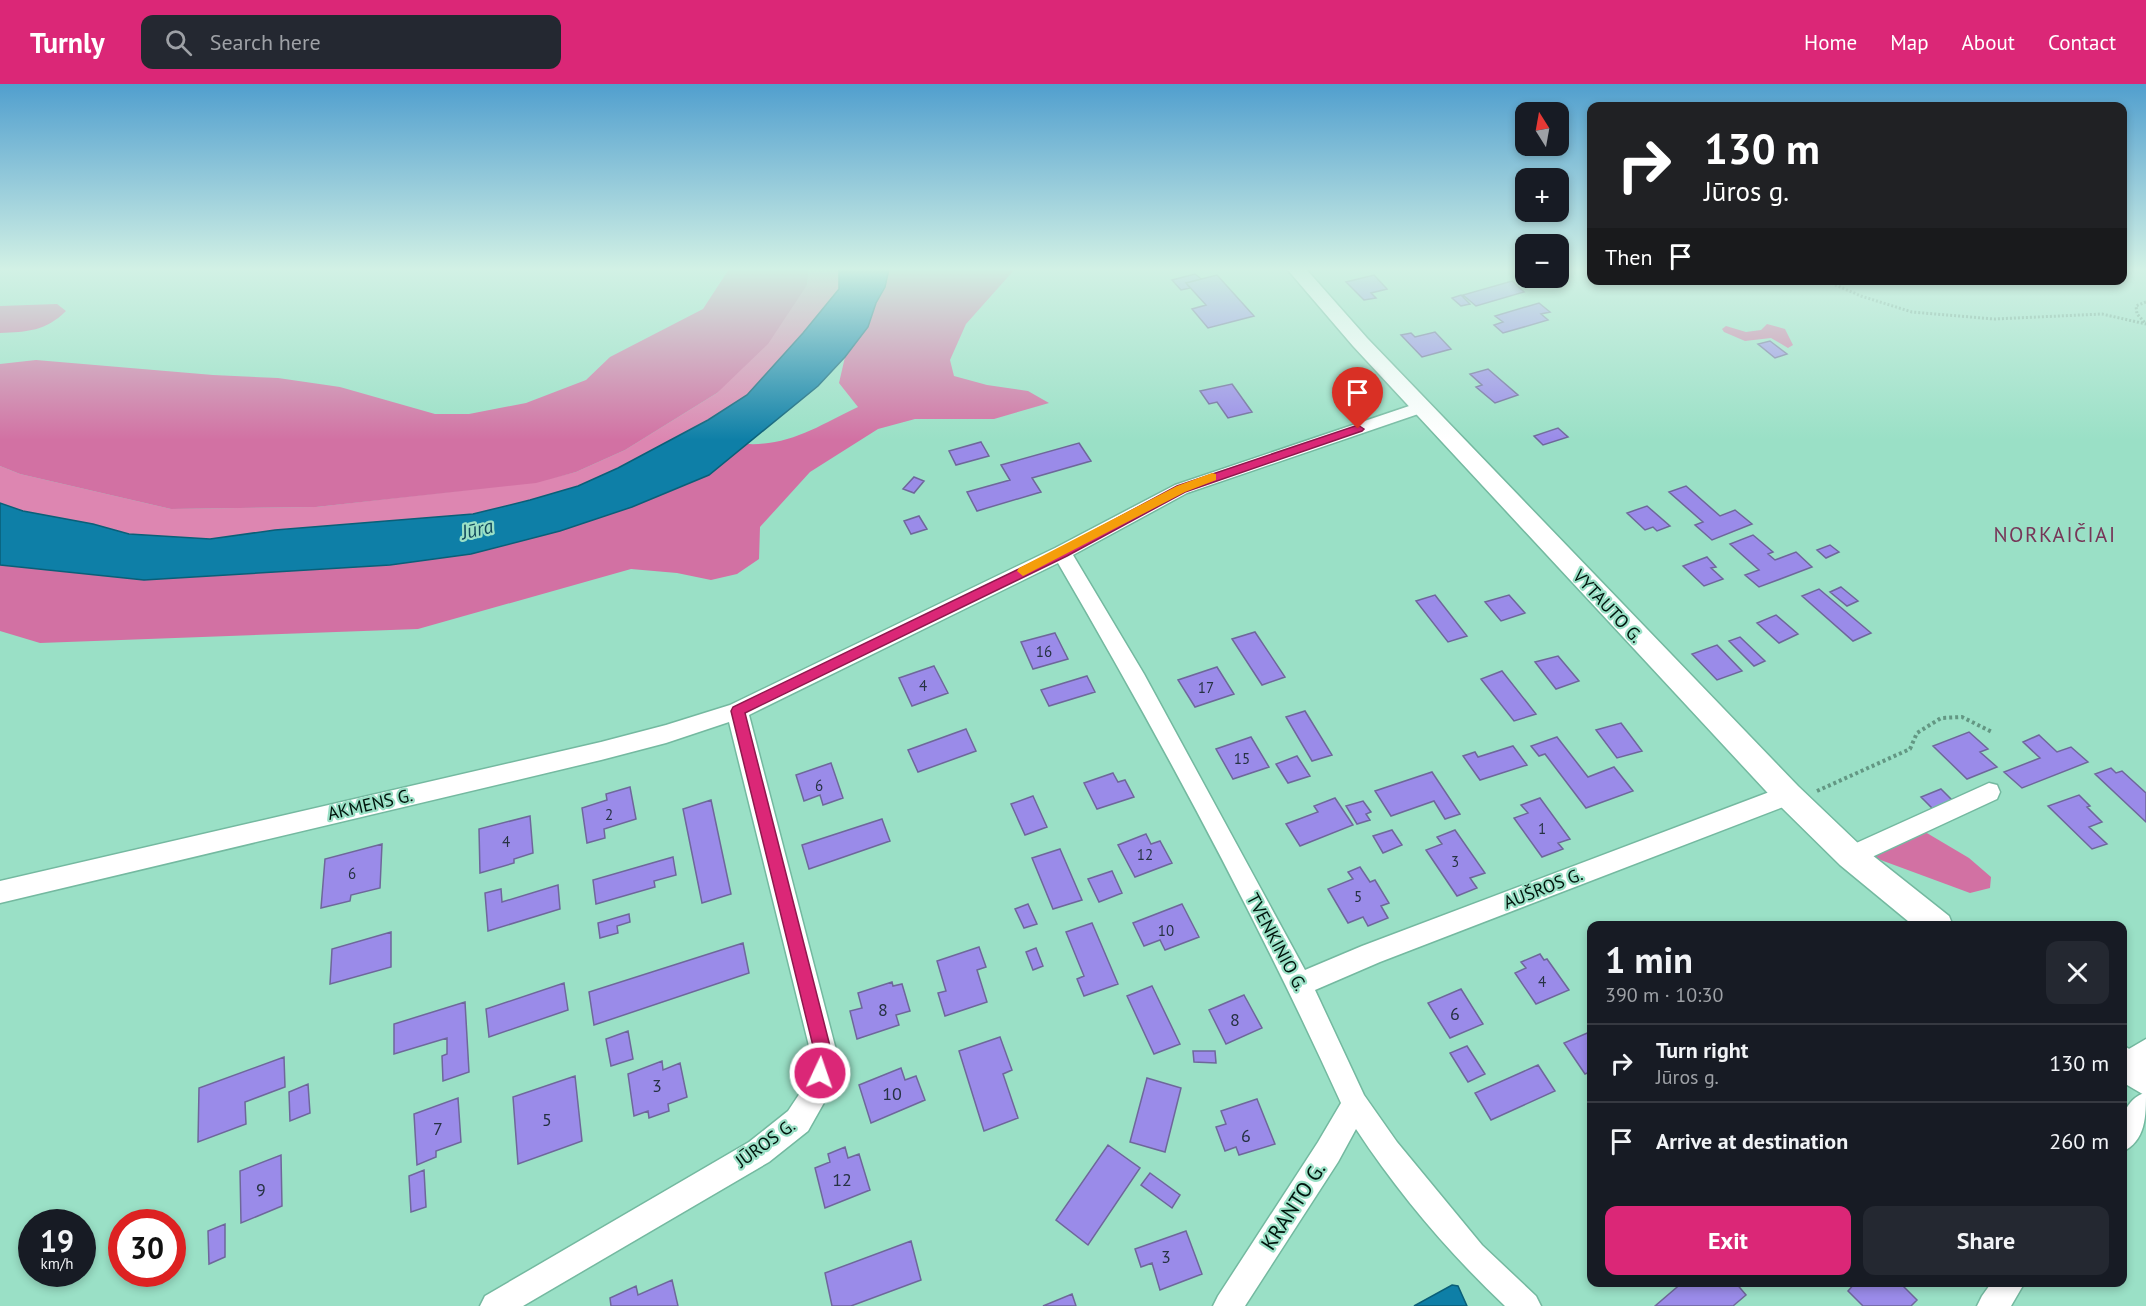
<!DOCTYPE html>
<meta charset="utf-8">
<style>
body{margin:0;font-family:"PT Sans",sans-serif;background:#242831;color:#f1f3f6;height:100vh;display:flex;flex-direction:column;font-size:22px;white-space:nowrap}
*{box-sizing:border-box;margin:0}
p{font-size:20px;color:#9ea1a6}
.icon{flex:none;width:33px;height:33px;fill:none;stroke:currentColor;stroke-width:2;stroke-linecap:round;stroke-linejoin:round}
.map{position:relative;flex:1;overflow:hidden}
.sheet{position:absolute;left:1587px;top:837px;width:540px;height:366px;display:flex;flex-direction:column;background:#171b24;border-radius:12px;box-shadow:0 3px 9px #0003}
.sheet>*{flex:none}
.hud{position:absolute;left:1587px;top:18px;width:540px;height:183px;border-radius:12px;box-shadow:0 3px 9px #0003;background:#202124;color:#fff;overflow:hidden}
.needle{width:39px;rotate:349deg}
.fabs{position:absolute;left:1515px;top:18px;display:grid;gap:12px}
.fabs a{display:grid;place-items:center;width:54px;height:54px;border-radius:12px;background:#171b24;box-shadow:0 3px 9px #0003;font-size:30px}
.speed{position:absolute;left:18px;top:1125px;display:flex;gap:12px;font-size:30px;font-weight:700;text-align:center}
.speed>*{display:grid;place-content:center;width:78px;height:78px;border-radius:50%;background:#171b24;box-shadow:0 3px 9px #0003;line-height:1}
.speed small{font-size:15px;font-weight:400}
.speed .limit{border:9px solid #d22;background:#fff;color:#111}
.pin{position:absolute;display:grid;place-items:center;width:51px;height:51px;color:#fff;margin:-62px -26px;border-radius:50% 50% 50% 0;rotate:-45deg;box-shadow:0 0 6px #0007}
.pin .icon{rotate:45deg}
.me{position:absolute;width:66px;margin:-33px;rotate:3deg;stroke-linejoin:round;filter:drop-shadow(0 0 4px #0008)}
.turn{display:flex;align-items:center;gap:21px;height:126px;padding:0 18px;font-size:27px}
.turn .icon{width:78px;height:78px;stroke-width:2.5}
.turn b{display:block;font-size:42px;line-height:51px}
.then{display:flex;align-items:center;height:57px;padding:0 18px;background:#0003;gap:12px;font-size:22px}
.round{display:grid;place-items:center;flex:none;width:63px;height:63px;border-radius:12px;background:#242831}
.head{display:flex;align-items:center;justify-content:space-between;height:102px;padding:0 18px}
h1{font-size:36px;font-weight:700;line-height:45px}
.button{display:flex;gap:12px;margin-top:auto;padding:12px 18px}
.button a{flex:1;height:69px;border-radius:12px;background:#db2777;color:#fff;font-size:24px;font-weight:700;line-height:69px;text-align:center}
.button a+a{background:#242831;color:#f1f3f6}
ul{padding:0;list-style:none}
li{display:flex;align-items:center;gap:18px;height:78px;padding:0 18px;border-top:2px solid #363941}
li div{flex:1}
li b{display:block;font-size:22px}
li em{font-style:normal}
header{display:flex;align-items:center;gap:36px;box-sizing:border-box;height:84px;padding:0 30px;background:#db2777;color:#fff}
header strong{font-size:28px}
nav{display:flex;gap:33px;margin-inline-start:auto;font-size:21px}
.search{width:420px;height:54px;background:#242831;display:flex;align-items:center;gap:15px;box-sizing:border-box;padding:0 21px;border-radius:12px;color:#9ea1a6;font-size:22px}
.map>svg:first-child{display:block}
</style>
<header>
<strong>Turnly</strong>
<div class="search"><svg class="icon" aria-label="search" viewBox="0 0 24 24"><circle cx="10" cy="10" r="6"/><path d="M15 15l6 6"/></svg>Search here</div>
<nav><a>Home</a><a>Map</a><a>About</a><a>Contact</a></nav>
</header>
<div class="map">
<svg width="2146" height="1222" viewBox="0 0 2146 1222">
<rect width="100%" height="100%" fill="#9ae0c6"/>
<path fill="#dd86b1" d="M809,185H839V204L803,249L747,311L708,336L618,384L578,402L530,416L473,430L275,446L210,455L129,450L93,440L23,427L0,419V382L20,390L171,425L316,423L536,398L576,388L625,366L717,309L807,201Z"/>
<path fill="#d271a3" d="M729,185H809L807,201L768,260L717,309L625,366L576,388L536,399L316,423L171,425L20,390L0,382V280L36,276L213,291L278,294L340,303L435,330H469L526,319L586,296L610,273L703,225Z
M889,185H1015L966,240L950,276L954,292L987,301L1028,307L1049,319L994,335H915L878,345L810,388L760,443L759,475L737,490L711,496L677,489L631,485L418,545L40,559L0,547V481L144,496L201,492L560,447L632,423L709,391L747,360C790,362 820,341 858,323L839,299L845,273L868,243L876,219L885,203Z
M57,220L66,227C46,247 27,248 0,249V222Z
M1767,240L1785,245L1793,261L1788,264L1771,254L1745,257L1724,248L1722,245L1726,242L1746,248L1761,246Z
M1915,742L1969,774L1991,793L1990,804L1970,809L1859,768Z"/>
<path fill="#0e7fa7" stroke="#0a5f78" stroke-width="1.5" d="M839,185H889L885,203L876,219L868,243L845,273L818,302L709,391L632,423L560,447L471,470L390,481L144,496L0,481V419L23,427L93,440L129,450L210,455L275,446L473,430L530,416L578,402L618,384L708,336L747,311L803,249L839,205Z
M1452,1201L1458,1202L1467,1222H1414Z"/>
<path fill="#9a8be9" stroke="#6e679a" stroke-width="1.5" d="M1195,190L1201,195L1186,199L1190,204L1181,206L1172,196Z
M1217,191L1254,232L1208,244L1192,225L1206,221L1186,199Z
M1374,191L1387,205L1371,209L1376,214L1364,216L1346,198Z
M1512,197L1524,208L1476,222L1463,211Z
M1461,211L1470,220L1461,222L1452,214Z
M1539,219L1550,228L1541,230L1548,236L1503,249L1494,241L1503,238L1495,232Z
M1435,248L1451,265L1422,273L1401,251L1411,249L1415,253Z
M1770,257L1787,270L1775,274L1758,260Z
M1488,285L1518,311L1495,319L1476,303L1482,301L1470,290Z
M1232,300L1252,328L1228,334L1217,318L1209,320L1200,307Z
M1558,344L1568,353L1543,361L1534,352Z
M981,358L989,372L956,381L949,367Z
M1079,359L1091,377L1032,394L1041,408L977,427L967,408L1010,396L1001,381Z
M914,393L924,397L914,409L903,405Z
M1686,402L1720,432L1735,426L1752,440L1712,456L1695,441L1703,438L1669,408Z
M1647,422L1670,442L1657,447L1653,443L1645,446L1627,429Z
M919,432L927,445L911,450L904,437Z
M1753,451L1773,468L1768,470L1775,476L1796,468L1812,483L1759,503L1745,491L1759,486L1730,460Z
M1830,461L1839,468L1826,474L1817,466Z
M1707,473L1716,483L1711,484L1723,495L1704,502L1683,482Z
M1841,503L1858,517L1847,522L1830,508Z
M1819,505L1871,549L1853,557L1802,512Z
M1435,511L1467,552L1448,558L1416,517Z
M1509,511L1525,529L1501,537L1485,518Z
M1776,531L1798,550L1779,559L1757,539Z
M1255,548L1285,593L1262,601L1232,555Z
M1055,549L1068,575L1033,585L1021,558Z
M1740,553L1765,577L1754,582L1729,557Z
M1717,561L1742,587L1717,596L1692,570Z
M1558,572L1579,597L1556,605L1535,578Z
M934,582L948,609L912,622L899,594Z
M1217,583L1234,610L1195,623L1178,596Z
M1502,587L1536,630L1514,637L1481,595Z
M1087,592L1095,608L1049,622L1041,606Z
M1305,627L1332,671L1312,677L1286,633Z
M1621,639L1642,667L1617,674L1596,646Z
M966,645L976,667L918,688L908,666Z
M1969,648L1988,665L1980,668L1997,683L1967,695L1933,662Z
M2039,651L2057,668L2071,663L2088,678L2022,704L2004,688L2040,674L2023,658Z
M1251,653L1269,683L1233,695L1216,665Z
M1557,653L1588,693L1614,683L1633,707L1586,724L1545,670L1539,672L1531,662Z
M1513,662L1527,681L1480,696L1463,672L1475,668L1478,673Z
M1297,672L1310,692L1288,699L1276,680Z
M831,679L843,714L823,721L820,711L804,717L796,691Z
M2111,684L2116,689L2122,687L2146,709V738L2095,690Z
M1432,688L1460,730L1445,735L1434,717L1391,732L1375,707Z
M1113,689L1118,698L1125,696L1134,713L1097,725L1084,699Z
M630,703L636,735L604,745L605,754L587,759L582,724L607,716L606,710Z
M1941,705L1954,718L1934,726L1921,713Z
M2079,711L2090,722L2087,723L2102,738L2089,743L2107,760L2092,765L2048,722Z
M1033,712L1047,743L1025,751L1011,720Z
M1335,714L1353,741L1300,762L1286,740L1318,728L1314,722Z
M1540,714L1570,755L1558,759L1563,765L1542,773L1514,734L1528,729L1521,721Z
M711,716L731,810L702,819L683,725Z
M1363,717L1371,728L1366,730L1370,736L1357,740L1346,722Z
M530,732L533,769L514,775V779L480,789L479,745Z
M882,735L890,757L809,785L802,761Z
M1392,746L1402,761L1383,769L1373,752Z
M1455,746L1485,789L1470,794L1477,804L1457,812L1426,766L1442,760L1437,753Z
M1146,750L1151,760L1160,757L1172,779L1135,793L1118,761Z
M382,760L380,804L351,811L350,817L321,824L325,775Z
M1060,765L1082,816L1053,825L1032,774Z
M673,773L676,791L654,797L655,803L596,820L593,796Z
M1360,783L1370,798L1375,796L1389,819L1381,822L1388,834L1368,842L1363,833L1348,839L1328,805L1353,795L1348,788Z
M1112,787L1122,809L1099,818L1088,795Z
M558,801L560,825L488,847L485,809L501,805L502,818Z
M1028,820L1037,840L1024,844L1015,825Z
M1182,820L1199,853L1165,866L1160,856L1144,862L1133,839Z
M629,830L630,838L617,842L618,849L600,854L598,839Z
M1092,839L1118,900L1084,912L1077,895L1084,892L1066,848Z
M391,848V883L330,900L332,865Z
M743,859L749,889L594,941L589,908Z
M979,863L986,883L977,886L987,918L945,932L938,909L946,907L937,877Z
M1036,864L1043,882L1033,886L1026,868Z
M1540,870L1544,876L1547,875L1569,906L1536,920L1515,889L1526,884L1521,878Z
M892,898L893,902L902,900L910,927L896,931L899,941L857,955L850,927L862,924L858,909Z
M564,899L568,926L489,953L486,925Z
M1152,902L1180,960L1154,970L1127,912Z
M1461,905L1483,940L1450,954L1428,919Z
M1244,911L1262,944L1226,960L1209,926Z
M465,918L469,988L443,997L442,972L447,970V954L394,970V940Z
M628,947L633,975L611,982L606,955Z
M1592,947V987L1585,990L1564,959Z
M1000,953L1012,986L1003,990L1018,1034L984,1047L959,967Z
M1467,962L1485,990L1468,998L1450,969Z
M1193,967H1215L1216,979L1194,978Z
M284,973L285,1003L245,1018L246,1040L198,1058L199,1004Z
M662,977L663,986L680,979L687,1013L668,1020L669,1027L649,1034L648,1027L634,1032L628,990Z
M1538,981L1555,1007L1491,1036L1475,1009Z
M901,984L905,996L916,992L925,1016L871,1039L859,1001Z
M575,992L582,1057L518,1080L513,1013Z
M1147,994L1181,1004L1165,1068L1130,1058Z
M308,1000L310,1029L290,1037L289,1008Z
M458,1014L461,1058L436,1067V1073L417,1081L414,1030Z
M1257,1015L1275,1060L1239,1071L1236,1063L1225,1067L1216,1043L1226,1040L1221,1027Z
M1108,1061L1140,1084L1088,1161L1056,1136Z
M845,1063L848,1074L859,1070L870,1106L825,1124L815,1084L830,1078L828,1070Z
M281,1071L282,1122L241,1139L240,1087Z
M424,1086L426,1123L411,1128L409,1092Z
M1150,1089L1180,1111L1172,1124L1141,1101Z
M225,1140V1173L209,1180L208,1147Z
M1186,1147L1202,1190L1160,1206L1152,1179L1141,1183L1135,1165Z
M911,1157L921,1196L851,1222H832L825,1189Z
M672,1196L678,1222H611L610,1214L636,1202L638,1211Z
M1683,1198H1735L1746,1211L1733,1222H1655Z
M1856,1198H1899L1917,1216L1911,1222H1863L1848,1207Z
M1072,1210L1076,1222H1043Z"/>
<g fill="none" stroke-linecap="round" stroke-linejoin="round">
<g stroke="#74b9a0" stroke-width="3">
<path id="minor" d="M1421,318L1427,319L1429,323L1427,327L1187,409L1073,471L1144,590L1305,886L1362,862L1780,704L1788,702L1796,704L1799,711L1796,718L1380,878L1315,906L1364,1011L1397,1058L1482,1161L1536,1212L1541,1222H1505C1449,1169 1398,1109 1356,1045L1338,1078L1245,1222H1213L1218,1212L1318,1058L1341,1019C1257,834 1160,654 1058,479L749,631L836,966L830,1008L808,1047L769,1078L523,1222H480L485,1212L749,1058L788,1027L804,1003L810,966L729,638L666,659L601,676L0,819V797L601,658L666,641L730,621L1055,464L1175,401Z
M1989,699L1997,701L2000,708L1997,715L1859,779L1851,782L1843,779L1839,772L1843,765Z
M2146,955V984L2128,994L2122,992V969Z
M2146,1008C2146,1032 2146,1057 2122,1068C2122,1043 2118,1019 2146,1008Z
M1992,1198H2025L2011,1222H1977L1982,1212Z"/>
</g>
<g stroke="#74b9a0" stroke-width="3">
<path id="major" d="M1287,185H1306L1367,254L1798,702L1862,763L1949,832L1953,842H1914L1840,781L1778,720L1353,262Z
M2122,961L2146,974V1012L2122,998Z"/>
</g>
<path stroke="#639783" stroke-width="3" stroke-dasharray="2 2" stroke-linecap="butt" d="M1824,196L1861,212L1912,228L1994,235L2102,230L2146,240
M2146,218L2136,222L2137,230L2146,240"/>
<path stroke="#639783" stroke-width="4" stroke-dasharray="3 3" stroke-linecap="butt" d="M1817,707L1910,665L1917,649L1941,634L1962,633L1992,648"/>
<use href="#minor" fill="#fff" fill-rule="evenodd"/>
<use href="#major" fill="#fff" fill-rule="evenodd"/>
</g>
<linearGradient id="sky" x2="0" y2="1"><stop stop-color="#519fce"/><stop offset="0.52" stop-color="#d2f1e5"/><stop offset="1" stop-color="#d2f1e5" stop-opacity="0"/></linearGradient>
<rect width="2146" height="356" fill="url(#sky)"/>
<path fill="#db2777" stroke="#8e194d" stroke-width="1.5" d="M1358,341L1364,345L1362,347L1185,408L1067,472L745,629L831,966L826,995L820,998L814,995L811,989L814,966L731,627L733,623L1058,466L1177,402Z"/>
<path fill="#f59e0b" d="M1212,389L1216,390V396L1185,408L1027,490L1023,492L1017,487L1019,484L1177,402Z"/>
<g text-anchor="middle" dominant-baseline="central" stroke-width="4.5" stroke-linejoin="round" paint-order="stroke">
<g font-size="15" fill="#263243">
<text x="1044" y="567">16</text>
<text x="923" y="601">4</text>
<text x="1206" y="603">17</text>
<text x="1242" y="674">15</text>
<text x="819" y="701">6</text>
<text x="609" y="730">2</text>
<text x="1542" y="744">1</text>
<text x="506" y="757">4</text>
<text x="1145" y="770">12</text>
<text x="1455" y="777">3</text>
<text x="352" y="789">6</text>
<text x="1358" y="812">5</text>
<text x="1166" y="846">10</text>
<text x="1542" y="897">4</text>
</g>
<g font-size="18" fill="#00140c" stroke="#9ae0c6">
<text transform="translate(1608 522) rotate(47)">VYTAUTO G.</text>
<text transform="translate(370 720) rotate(-13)">AKMENS G.</text>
<text transform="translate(1543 804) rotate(-21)">AUŠROS G.</text>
<text transform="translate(1277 858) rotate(62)">TVENKINIO G.</text>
<text transform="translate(765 1059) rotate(-36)">JŪROS G.</text>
</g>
<g font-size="18" fill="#263243">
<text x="883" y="925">8</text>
<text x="1455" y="929">6</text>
<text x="1235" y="935">8</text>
<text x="657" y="1001">3</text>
<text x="892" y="1009">10</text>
<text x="547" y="1035">5</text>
<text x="438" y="1044">7</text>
<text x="1246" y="1051">6</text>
<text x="842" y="1095">12</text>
<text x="261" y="1105">9</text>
<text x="1166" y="1172">3</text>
</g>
<g font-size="20" font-style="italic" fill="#10475c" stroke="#9ae0c6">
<text transform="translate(477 445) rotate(-13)">Jūra</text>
</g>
<g font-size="21" letter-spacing="1.5" fill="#773658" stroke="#9ae0c6">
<text x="2055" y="450">NORKAIČIAI</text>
</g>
<g font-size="21" fill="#00140c" stroke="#9ae0c6">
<text transform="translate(1293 1122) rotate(-57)">KRANTO G.</text>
</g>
</g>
</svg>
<div class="fabs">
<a><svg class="needle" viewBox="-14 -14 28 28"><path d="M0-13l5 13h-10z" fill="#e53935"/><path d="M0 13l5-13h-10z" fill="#9ea1a6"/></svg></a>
<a>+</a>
<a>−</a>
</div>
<div class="speed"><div>19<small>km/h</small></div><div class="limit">30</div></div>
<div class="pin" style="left:1358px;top:345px;background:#d93025"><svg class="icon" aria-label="arrive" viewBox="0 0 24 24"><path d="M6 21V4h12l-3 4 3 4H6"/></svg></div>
<svg class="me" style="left:820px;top:989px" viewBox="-20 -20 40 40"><circle r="17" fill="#db2777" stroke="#fff" stroke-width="3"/><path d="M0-11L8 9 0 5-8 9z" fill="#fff"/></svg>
<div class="hud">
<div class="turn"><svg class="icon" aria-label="right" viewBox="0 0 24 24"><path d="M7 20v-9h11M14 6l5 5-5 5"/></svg><div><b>130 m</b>Jūros g.</div></div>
<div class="then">Then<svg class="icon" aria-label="arrive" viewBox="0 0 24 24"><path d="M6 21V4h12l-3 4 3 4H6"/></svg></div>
</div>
<section class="sheet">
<div class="head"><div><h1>1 min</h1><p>390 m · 10:30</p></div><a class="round"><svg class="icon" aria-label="close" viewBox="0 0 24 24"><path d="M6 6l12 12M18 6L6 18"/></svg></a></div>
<ul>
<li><svg class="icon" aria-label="right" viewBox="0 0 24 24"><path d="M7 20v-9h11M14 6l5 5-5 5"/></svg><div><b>Turn right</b><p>Jūros g.</p></div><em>130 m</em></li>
<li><svg class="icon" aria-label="arrive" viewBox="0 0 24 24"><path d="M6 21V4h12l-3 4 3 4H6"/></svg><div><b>Arrive at destination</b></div><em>260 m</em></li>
</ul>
<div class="button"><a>Exit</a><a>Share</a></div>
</section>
</div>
